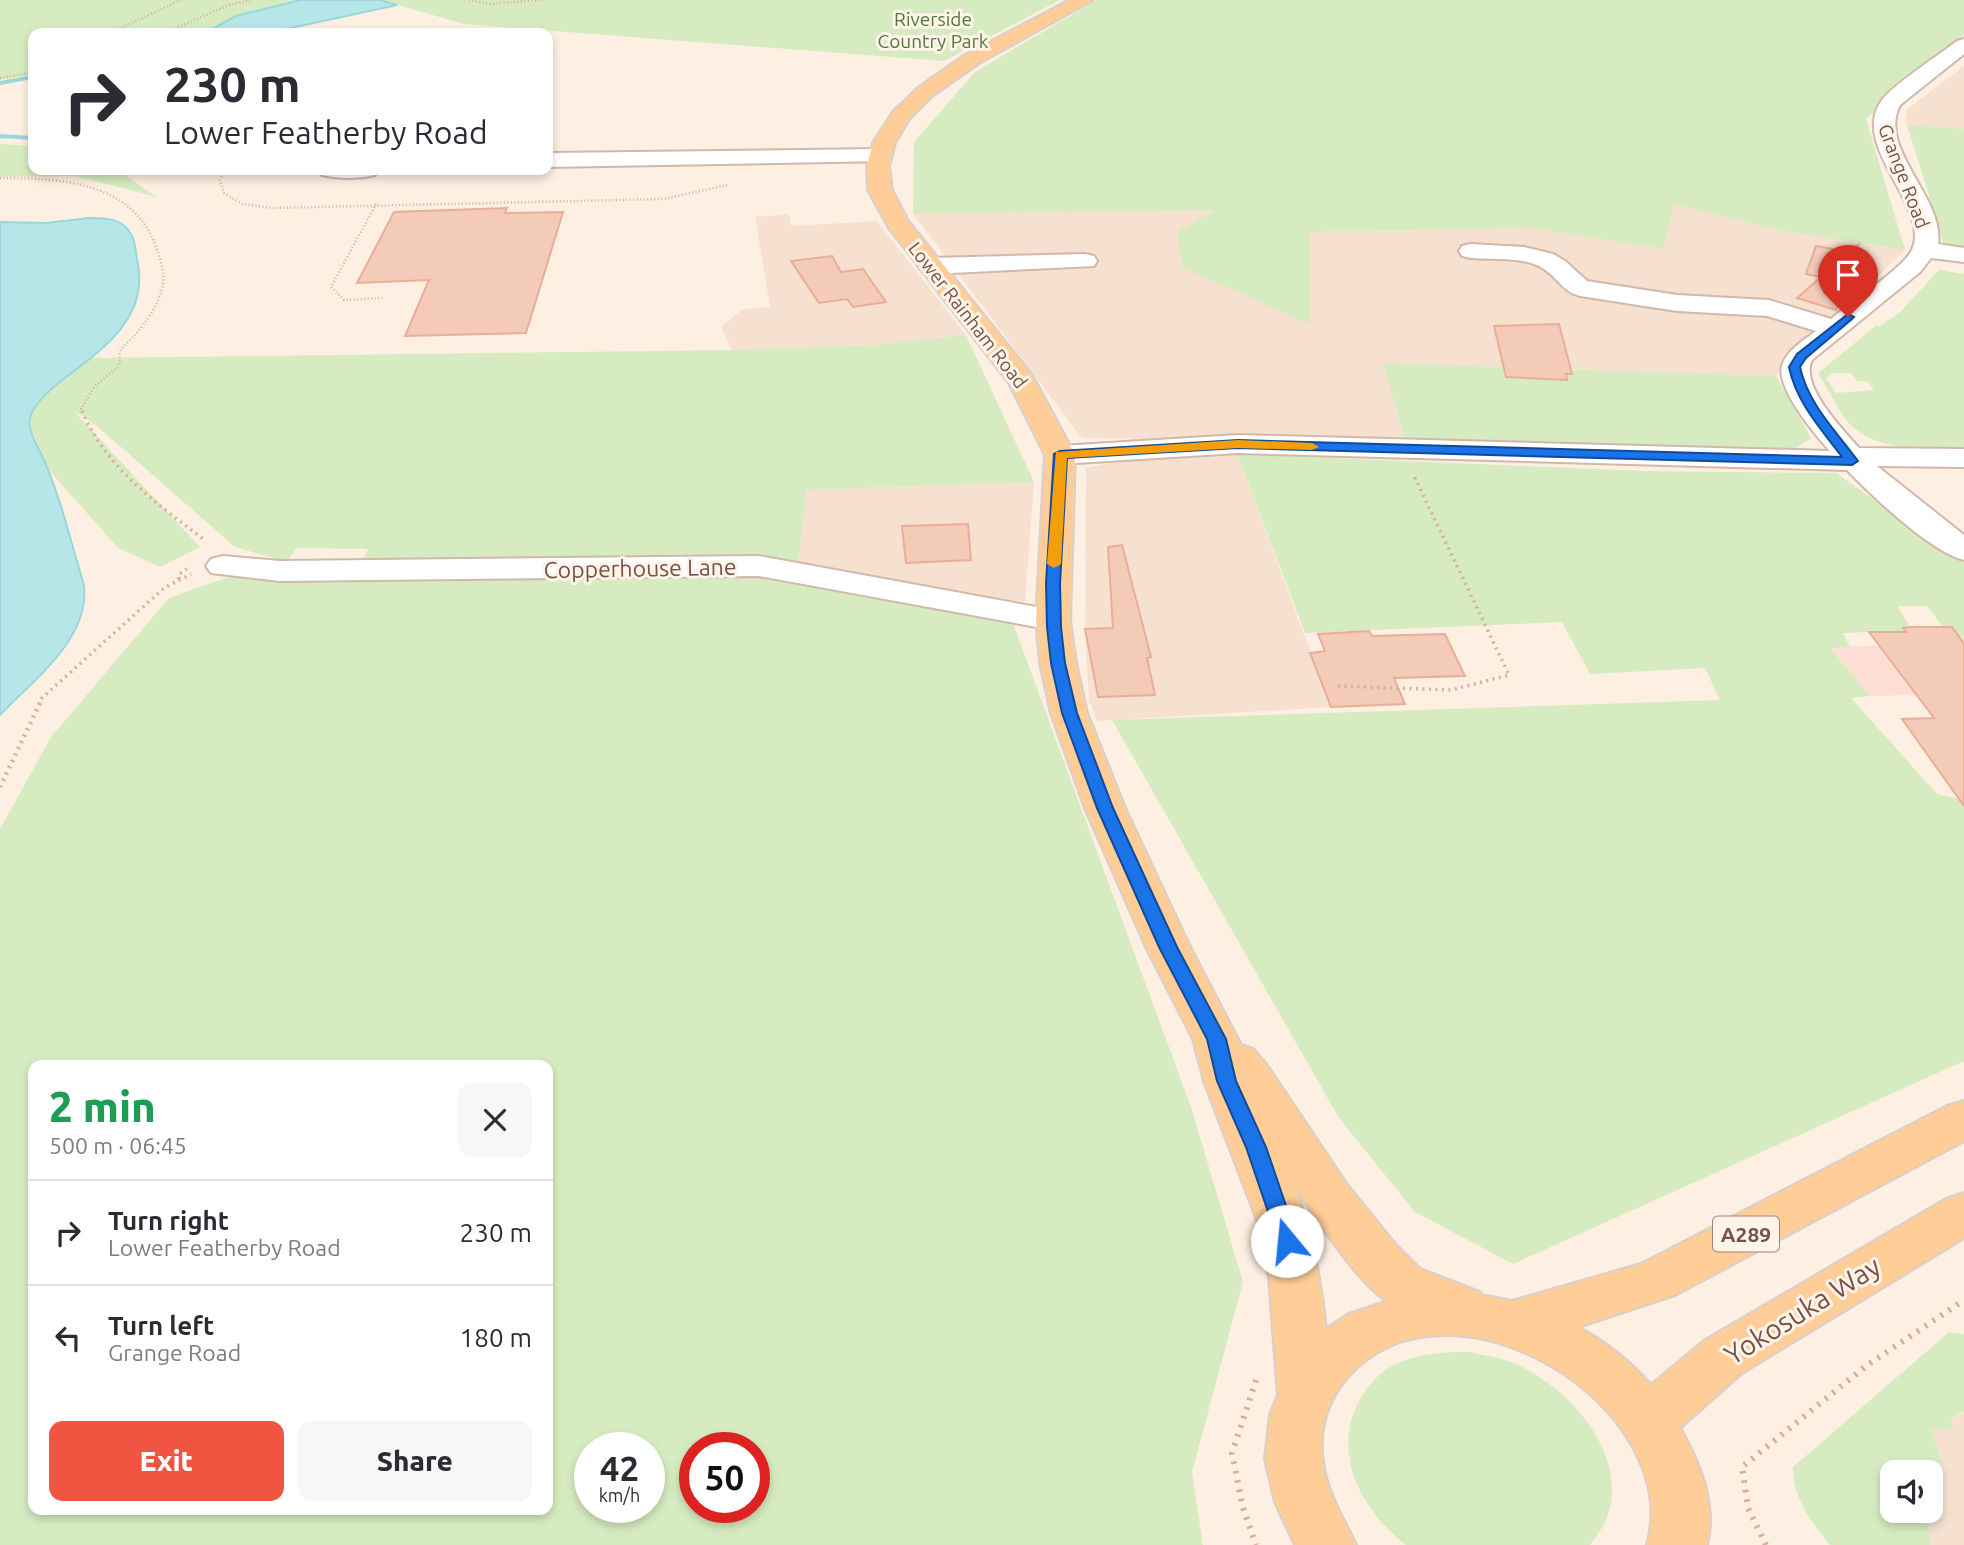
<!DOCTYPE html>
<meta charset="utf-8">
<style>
body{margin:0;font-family:Ubuntu,sans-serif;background:#f7f7f7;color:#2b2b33;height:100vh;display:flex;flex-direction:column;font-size:26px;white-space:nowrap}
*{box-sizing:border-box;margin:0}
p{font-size:23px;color:#7c7c81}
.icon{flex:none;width:38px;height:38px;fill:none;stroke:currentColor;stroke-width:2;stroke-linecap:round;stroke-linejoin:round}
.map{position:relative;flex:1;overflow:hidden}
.details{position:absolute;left:28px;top:1060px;width:525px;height:455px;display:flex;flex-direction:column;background:#fff;border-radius:14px;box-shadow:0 4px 10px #0003}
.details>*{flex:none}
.guide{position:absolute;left:28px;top:28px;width:525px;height:147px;border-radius:14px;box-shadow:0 4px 10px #0003;background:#fff;color:#2b2b33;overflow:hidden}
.buttons{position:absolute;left:1880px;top:1460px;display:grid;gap:14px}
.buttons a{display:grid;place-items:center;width:63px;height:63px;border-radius:14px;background:#fff;box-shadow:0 4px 10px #0003;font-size:35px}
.speed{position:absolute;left:574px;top:1432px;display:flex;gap:14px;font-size:35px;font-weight:700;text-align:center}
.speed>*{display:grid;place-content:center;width:91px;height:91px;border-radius:50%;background:#fff;box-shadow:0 4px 10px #0003;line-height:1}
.speed small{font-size:18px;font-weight:400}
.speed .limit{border:10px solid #d22;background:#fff;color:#111}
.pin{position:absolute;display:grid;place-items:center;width:60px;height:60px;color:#fff;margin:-72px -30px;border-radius:50% 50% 50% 0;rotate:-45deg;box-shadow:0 0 7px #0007}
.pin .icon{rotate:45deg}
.me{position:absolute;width:77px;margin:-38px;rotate:343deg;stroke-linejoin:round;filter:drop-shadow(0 0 5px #0008)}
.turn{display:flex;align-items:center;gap:24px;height:147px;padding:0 21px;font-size:32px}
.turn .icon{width:91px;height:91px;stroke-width:2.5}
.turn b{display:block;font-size:49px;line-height:60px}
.round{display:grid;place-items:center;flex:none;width:74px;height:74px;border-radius:14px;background:#f7f7f7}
.headline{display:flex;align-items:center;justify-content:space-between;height:119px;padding:0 21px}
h1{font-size:42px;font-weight:800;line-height:52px;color:#1e9e55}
.button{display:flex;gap:14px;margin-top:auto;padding:14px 21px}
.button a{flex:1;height:80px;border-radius:14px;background:#ef5540;color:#fff;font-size:28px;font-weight:800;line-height:80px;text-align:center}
.button a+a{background:#f7f7f7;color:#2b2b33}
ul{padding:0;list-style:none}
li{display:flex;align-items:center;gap:21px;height:105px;padding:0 21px;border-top:2px solid #e1e1e2}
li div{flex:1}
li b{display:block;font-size:26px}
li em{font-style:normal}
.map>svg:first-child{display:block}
</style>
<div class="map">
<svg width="1964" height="1545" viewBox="0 0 1964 1545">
<rect width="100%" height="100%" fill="#fdf0e2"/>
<path fill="#f6e1d0" d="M1964,66V129L1907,125L1906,110Z
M1674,204L1783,231L1905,250L1776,376L1384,363L1406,442L1082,438L913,214L1218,210L1309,323V232L1530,228L1664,249Z
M789,214L791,226L877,221L966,335L873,345L732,350L721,327L743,309L770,307L755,217Z
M1237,454L1331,707L1097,721L1089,701L1085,629L1086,468L1145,456Z
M1034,482L1025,602L798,566L805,490Z
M1964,1412V1545H1931L1925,1510H1930V1472H1918L1917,1463L1943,1464L1931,1428L1953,1430L1951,1419Z"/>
<path fill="#feddd5" d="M1964,644V694L1870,696L1831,647Z"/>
<path fill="#d6ecc0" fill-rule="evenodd" d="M0,0H301L236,16L205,33H33V75L0,80Z
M380,0H1060L944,61L464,24Z
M1097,0H1964V35L1866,119L1905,250L1783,231L1674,204L1664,249L1530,228L1309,232V324L1182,267L1177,232L1216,210L913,214L914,142L975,72Z
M1907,125L1964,129V255L1947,254Z
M0,144L33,146V170H117L157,197L75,176L0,177Z
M89,218C99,218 112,217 121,223C141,236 144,289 134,309C124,329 105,342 92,358L732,350L873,345L966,335L1034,482L806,490L798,566L785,559L362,564L368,549L296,548L287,562L235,547L97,426L73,410L200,547L160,567L118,548L48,469L84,585C90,639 34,679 0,715V222L46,223Z
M1939,270L1964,274V450C1929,449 1883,452 1854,428C1841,418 1828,388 1818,373L1877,325L1879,327L1900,312ZM1833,373H1850L1857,381L1868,382L1874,390L1836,393L1826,378Z
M1383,363L1776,376L1811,438L1790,452L1406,442Z
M1237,454L1644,471L1836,473L1964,562V645L1871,632L1843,633L1850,647L1831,648L1870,696L1851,698L1937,794L1964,800V1061L1513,1264L1415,1212L1339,1118L1112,720L1720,700L1705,668L1590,674L1562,622L1305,633ZM1897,606H1927L1943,627H1952L1959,637L1911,628Z
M752,575L1013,623L1192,1110L1243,1282L1192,1472L1203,1545H0V829L51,737L169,598L231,576ZM33,1066H548V1510H33ZM590,1447H649V1507H590ZM695,1447H754V1507H695Z
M1949,1332L1964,1334V1411L1951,1419L1953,1430L1931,1429L1943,1464L1917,1463L1918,1472H1892V1510H1925L1931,1545H1830C1810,1520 1793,1499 1793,1467Z
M1469,1352C1482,1355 1498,1357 1511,1362C1568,1385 1634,1457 1605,1522C1601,1530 1595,1538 1590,1545H1406C1362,1511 1331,1455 1359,1401C1367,1386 1380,1371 1396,1364C1420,1353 1443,1352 1469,1352Z"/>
<path fill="#b6e6e8" stroke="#9bd7da" stroke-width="2" d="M301,0H380L397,5L268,33H205L236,16Z
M89,218C105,218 122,218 131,234C136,242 136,256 138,265C148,323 96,353 56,385C47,393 33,405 30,418C27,431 38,447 43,458C61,498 71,543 84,585C90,639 34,679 0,715V222L46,223Z"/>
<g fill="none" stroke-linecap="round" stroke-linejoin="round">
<path fill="#9bd7da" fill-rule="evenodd" d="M33,75V79L0,85V81Z
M0,134L33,136V140L0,138Z"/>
</g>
<path fill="#f4cab8" stroke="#e8ae98" stroke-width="2" d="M507,208L505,213L563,212L526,333L405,336L429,280L357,283L394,212Z
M1858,245L1836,310L1797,298L1821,277L1806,274L1816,246L1850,252Z
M832,256L841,272L863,269L886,302L853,307L847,299L819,303L791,261Z
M1559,324L1572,374H1566L1567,380L1506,377L1494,326Z
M968,524L971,560L906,563L902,526Z
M1122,545L1151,657L1147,658L1155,695L1098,697L1085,629L1113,628L1108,547Z
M1911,627H1952L1964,644V806L1902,719L1934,718L1869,632H1906L1903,628Z
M1369,631L1372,636L1445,634L1465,676L1394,678L1405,704L1331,707L1310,653L1325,651L1318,634Z"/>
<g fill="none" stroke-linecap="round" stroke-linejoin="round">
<g stroke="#d1b8ab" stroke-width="4">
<path id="minor" d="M1964,39V54L1900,105C1877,149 1945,198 1938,244L1964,248V262L1931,258L1920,272L1812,360C1799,385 1843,430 1859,448L1964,449V467L1877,466L1964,535V560C1931,552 1871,495 1847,470L1238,453L1060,464L1049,461L1045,455L1049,449L1060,446L1238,435L1830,451C1816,436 1776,388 1782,366C1786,351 1804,340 1816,331L1767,316L1677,311L1580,296C1562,291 1558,278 1544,269C1525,256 1493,260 1471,258L1462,256L1459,251L1462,246L1471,244L1524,247L1553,254L1565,261L1587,281L1677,295L1769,300L1831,319C1849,304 1903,268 1912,250C1932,207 1848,146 1882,100C1894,84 1939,55 1957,41Z
M880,149L888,151L891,156L888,161L548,167V153Z
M319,170H378L375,175C359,179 338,179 322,175Z
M1085,254L1094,256L1097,261L1094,266L931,274L922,271L918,266L922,261L931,258Z
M223,556L280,561L759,556L1053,610L1065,613L1070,620L1065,627L1053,630L759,576L280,581L211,573L206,566L211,559Z"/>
</g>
<g stroke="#d9cfcb" stroke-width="4">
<path id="major" d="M1070,0H1093L979,63L932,96L909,119L895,143L889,166L892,190L908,221L1032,375L1075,455L1070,620L1076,663L1087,713L1125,808L1190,947L1241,1045L1253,1049L1266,1064L1348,1186L1395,1244L1420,1269L1480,1292L1481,1295L1512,1301L1641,1264L1947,1106L1964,1101V1141L1675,1295L1578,1327C1606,1342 1630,1361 1651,1385L1704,1341L1946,1199L1964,1193V1238L1742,1373L1680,1428C1700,1463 1717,1504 1707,1545H1647C1686,1405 1448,1261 1347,1378C1327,1401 1318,1431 1323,1462C1327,1493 1343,1517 1356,1545H1295L1275,1502L1265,1459L1270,1415L1278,1395L1269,1277L1257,1220L1204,1081L1193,1039L1146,947L1085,808L1051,713L1040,663L1036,620L1045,455L1009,383L889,228L868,190L867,166L873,143L893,112L918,88L965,55ZM1295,1186C1312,1213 1361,1288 1388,1301L1349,1314L1326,1329C1321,1279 1312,1233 1295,1186Z"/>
</g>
<path stroke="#d9ad9b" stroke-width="2.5" stroke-dasharray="1 2.5" stroke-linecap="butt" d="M469,0L488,4L543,0
M110,33L181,0
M165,33L229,5L251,0
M0,78L33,72
M225,170L220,180L224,193L242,204L273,208L663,199L728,185
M0,178C59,178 133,181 156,247C161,261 166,275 162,289C157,307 146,322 135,335C131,340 122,346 120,352C119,356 121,361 118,367L95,386L81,409L83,413
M376,204L331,287L344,300L383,298"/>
<path stroke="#d9ad9b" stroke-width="3.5" stroke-dasharray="2 4.5" stroke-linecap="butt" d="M82,411C107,469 157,504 206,541
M179,579L178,575L188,568
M1338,686L1451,690L1509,675L1414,476
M39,705L42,698L164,588L191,574"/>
<path stroke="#d9ad9b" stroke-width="4.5" stroke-dasharray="2 5" stroke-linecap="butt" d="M0,787L40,703"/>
<path stroke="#d9ad9b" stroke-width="6" stroke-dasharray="2.5 7" stroke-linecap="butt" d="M1256,1380L1232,1453L1243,1508L1256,1545
M1766,1545L1748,1508L1742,1467L1866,1366L1964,1300"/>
<use href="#minor" fill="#fff" fill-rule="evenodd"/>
<use href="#major" fill="#ffce98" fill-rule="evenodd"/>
</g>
<path fill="#1a73e8" stroke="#114b97" stroke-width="2" d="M1848,314L1854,317L1852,319L1806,358L1800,367C1808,404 1836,431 1858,461L1852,465L1238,448L1067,458L1060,584L1061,627L1065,663L1077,713L1113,808L1177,947L1226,1039L1236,1081L1266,1147L1298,1241L1295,1247L1287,1249L1280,1247L1246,1147L1217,1081L1207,1039L1159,947L1097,808L1062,713L1051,663L1047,627L1046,584L1054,454L1060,451L1238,440L1842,457C1821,429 1796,402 1789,367L1797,354Z"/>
<path fill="#f59e0b" d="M1238,440L1312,443L1319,447L1312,450L1238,448L1067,458L1061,564L1054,568L1047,564L1056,452Z"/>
<g text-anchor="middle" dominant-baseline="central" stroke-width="6" stroke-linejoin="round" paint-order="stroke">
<g font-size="19" fill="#53773c" stroke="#fff4ea">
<text x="933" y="19">Riverside<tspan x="933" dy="22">Country Park</tspan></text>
</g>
<g font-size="19" fill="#775347" stroke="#fff4ea">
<text transform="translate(1904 176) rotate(69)">Grange Road</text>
<text transform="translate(968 315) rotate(52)">Lower Rainham Road</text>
</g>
<rect fill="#fff4ea" stroke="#a08378" stroke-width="2" x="1713" y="1216.5" width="66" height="35" rx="5"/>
<g font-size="21" font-weight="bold" fill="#775347">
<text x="1746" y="1234">A289</text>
</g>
<g font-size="23" fill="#775347" stroke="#fff4ea">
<text transform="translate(640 568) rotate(-1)">Copperhouse Lane</text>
</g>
<g font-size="28" fill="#775347" stroke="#fff4ea">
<text transform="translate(1802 1310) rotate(-32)">Yokosuka Way</text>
</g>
</g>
</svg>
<div class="buttons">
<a><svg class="icon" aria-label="sound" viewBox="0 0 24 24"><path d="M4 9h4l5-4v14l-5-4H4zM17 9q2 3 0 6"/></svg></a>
</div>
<div class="speed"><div>42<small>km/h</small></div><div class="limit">50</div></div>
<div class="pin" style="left:1848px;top:317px;background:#d93025"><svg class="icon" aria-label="arrive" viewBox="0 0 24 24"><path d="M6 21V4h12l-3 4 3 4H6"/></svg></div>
<svg class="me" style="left:1287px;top:1241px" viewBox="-20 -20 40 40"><circle r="19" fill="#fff"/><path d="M0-13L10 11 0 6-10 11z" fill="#1a73e8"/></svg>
<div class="guide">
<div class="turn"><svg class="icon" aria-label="right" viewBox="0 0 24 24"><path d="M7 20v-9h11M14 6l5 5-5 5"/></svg><div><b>230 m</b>Lower Featherby Road</div></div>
</div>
<section class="details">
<div class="headline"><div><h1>2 min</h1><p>500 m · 06:45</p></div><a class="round"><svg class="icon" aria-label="close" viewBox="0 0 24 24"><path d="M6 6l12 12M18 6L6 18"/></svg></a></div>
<ul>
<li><svg class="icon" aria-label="right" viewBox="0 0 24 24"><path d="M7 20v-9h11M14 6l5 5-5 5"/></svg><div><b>Turn right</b><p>Lower Featherby Road</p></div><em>230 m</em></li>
<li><svg class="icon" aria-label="left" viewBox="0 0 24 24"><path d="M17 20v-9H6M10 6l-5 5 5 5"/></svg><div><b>Turn left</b><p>Grange Road</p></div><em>180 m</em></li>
</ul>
<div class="button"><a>Exit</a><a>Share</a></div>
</section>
</div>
